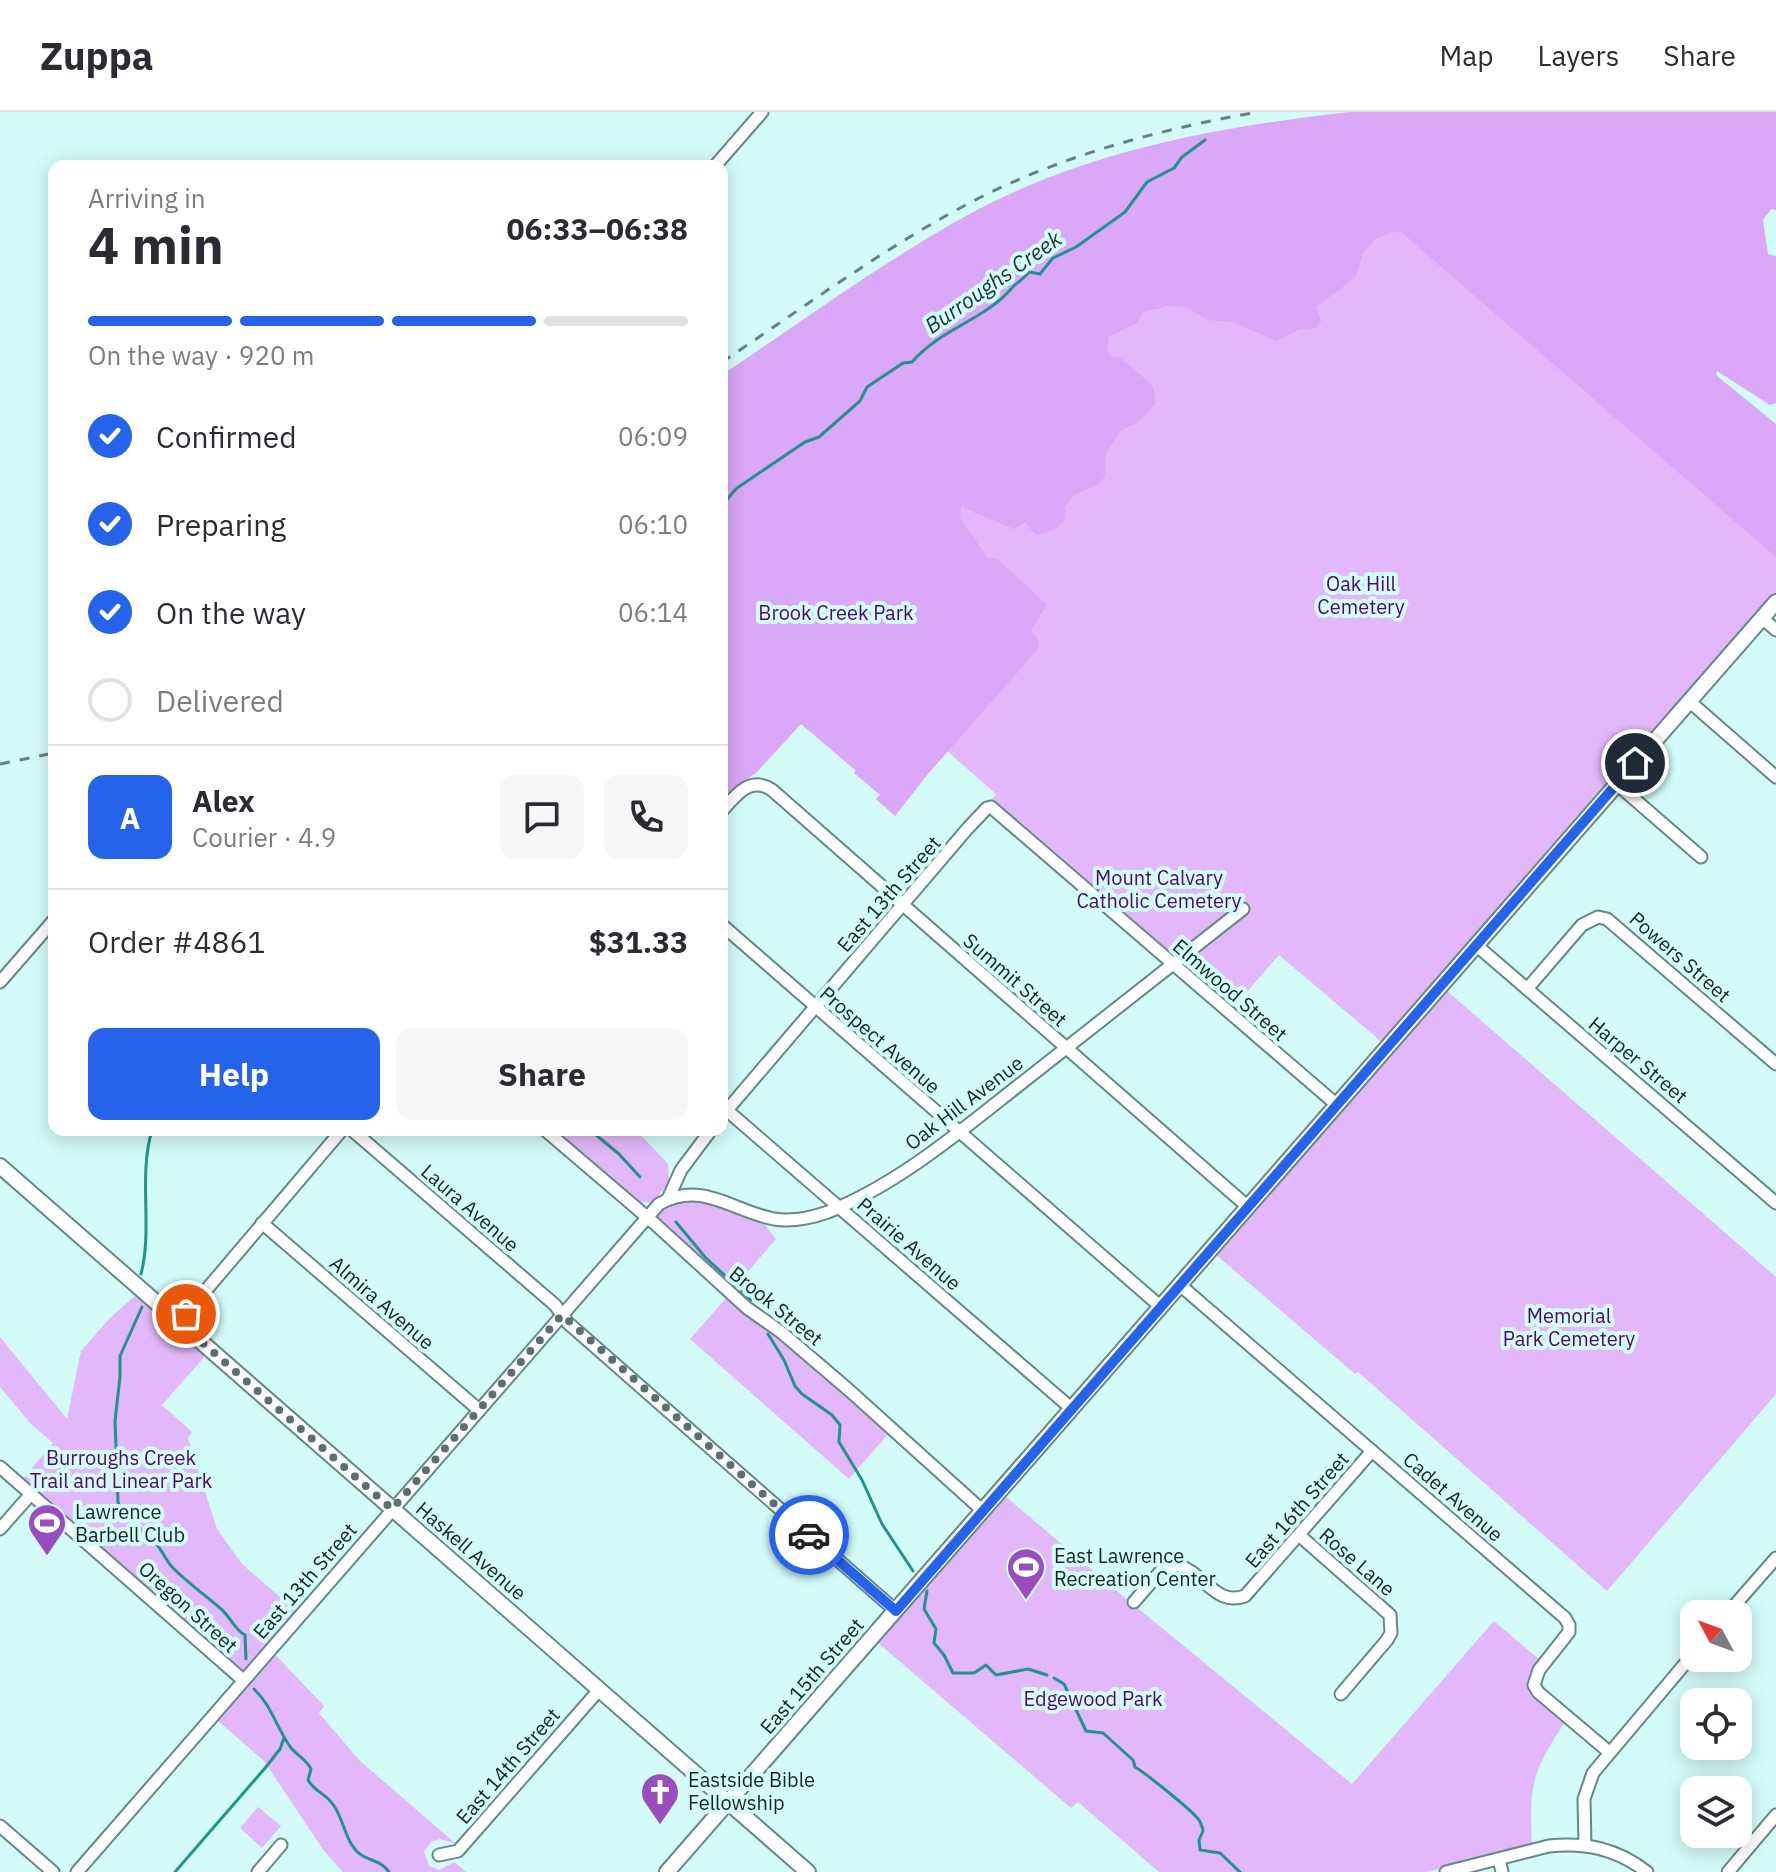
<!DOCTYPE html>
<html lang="en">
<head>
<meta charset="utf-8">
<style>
  :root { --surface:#fff; --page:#f7f7f7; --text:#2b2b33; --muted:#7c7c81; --line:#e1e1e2; --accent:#2563eb }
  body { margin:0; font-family:"IBM Plex Sans",sans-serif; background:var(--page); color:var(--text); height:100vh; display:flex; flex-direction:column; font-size:30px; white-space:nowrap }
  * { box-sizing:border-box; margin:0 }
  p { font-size:26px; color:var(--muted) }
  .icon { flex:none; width:44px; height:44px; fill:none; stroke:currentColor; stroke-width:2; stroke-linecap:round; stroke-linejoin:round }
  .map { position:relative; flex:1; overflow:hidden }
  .sheet { position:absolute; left:48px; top:48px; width:680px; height:976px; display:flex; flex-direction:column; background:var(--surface); border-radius:16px; box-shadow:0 4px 20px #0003 }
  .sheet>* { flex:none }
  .needle { width:52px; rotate:311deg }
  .fabs { position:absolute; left:1680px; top:1488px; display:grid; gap:16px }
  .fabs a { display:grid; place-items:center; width:72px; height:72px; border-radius:16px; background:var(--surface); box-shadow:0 4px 20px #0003; font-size:40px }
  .pin { position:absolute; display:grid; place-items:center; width:68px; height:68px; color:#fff; margin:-34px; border:4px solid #fff; border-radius:50%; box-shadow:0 2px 8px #0007 }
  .courier { position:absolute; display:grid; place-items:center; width:80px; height:80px; margin:-40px; border:6px solid #2563eb; border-radius:50%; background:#fff; color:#222; box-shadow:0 2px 10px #0007 }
  .headline em { font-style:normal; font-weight:800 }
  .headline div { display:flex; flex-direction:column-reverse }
  .headline { display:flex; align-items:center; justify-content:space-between; height:136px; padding:0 40px }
  h1 { font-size:52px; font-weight:800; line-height:60px }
  .bar { display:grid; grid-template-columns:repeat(4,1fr); gap:12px 8px; align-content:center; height:96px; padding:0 40px }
  .bar i { height:10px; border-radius:6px; background:var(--line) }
  .bar .on { background:var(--accent) }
  .bar p { grid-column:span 4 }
  .line { display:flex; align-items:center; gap:20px; padding:0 40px; border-top:2px solid var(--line) }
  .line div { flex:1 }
  .round { display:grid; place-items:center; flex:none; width:84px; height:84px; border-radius:16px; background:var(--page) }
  ol { padding:0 40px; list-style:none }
  li { display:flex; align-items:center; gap:24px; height:88px }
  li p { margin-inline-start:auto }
  li .icon { padding:8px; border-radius:50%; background:var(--accent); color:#fff; stroke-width:4 }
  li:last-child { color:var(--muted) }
  li i { width:44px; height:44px; border:4px solid var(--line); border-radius:50% }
  .action { display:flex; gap:16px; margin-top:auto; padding:16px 40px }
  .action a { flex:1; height:92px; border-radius:16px; background:var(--accent); color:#fff; font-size:32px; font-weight:800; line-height:92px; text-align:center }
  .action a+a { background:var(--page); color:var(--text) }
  header { display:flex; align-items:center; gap:48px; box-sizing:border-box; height:112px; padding:0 40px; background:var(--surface); border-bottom:2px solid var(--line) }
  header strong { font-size:38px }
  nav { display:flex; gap:44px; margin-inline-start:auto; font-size:28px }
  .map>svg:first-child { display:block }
  .green { fill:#e2b8fa }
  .forest { fill:#dba7f7 }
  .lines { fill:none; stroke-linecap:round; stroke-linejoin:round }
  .stream { stroke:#1f948c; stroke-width:3 }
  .minor-casing { stroke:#658a86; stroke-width:15 }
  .major-casing { stroke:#658a86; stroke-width:18 }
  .minor { stroke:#fff; stroke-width:11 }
  .major { stroke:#fff; stroke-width:14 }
  .rail { stroke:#67827f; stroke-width:3; stroke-dasharray:10 10; stroke-linecap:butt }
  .done { stroke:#58716e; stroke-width:8; stroke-dasharray:0 14.4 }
  .route { stroke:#2563eb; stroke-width:10 }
  .labels { text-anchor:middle; stroke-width:8; stroke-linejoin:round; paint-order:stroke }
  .park-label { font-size:20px; fill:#4f096a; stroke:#d3fcf8 }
  .street-label { font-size:20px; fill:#162624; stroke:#d3fcf8 }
  .poi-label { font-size:20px; fill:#162624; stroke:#d3fcf8; text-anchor:start }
  .water-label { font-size:22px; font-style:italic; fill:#1c3432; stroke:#d3fcf8 }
</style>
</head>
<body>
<header>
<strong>Zuppa</strong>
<nav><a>Map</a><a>Layers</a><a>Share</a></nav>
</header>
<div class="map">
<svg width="1776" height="1760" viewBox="0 0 1776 1760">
  <rect width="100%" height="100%" fill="#d3fcf8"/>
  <!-- green -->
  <g class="green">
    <path d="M 1354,62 L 1776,433 L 1776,481 L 1383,931 L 1279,843 L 1231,898 L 1186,857 L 1185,848 L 1173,845 L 991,688 L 996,682 L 947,639 L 899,696 L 799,610 L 722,695 L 931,126 L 986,94 L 1069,66 Z"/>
    <path d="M 1446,878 L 1776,1165 L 1776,1282 L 1607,1479 L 1358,1260 L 1355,1262 L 1215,1142 Z"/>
    <path d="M 549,1018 L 636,1018 L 668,1052 L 669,1071 L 652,1091 L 635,1089 Z"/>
    <path d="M 690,1087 L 706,1088 L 761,1108 L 776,1127 L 732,1178 L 659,1108 L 657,1105 L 659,1100 L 672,1092 Z"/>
    <path d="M 137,1182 L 206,1243 L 162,1293 L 192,1320 L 188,1326 L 217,1417 L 242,1452 L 296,1499 L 266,1533 L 324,1594 L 319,1601 L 359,1648 L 456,1732 L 440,1727 L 431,1730 L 424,1740 L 429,1754 L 440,1758 L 454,1750 L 466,1760 L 343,1760 L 324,1739 L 264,1649 L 217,1608 L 251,1569 L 21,1369 L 53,1331 L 31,1312 L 0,1275 L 0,1225 L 67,1307 L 81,1239 L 109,1207 Z"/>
    <path d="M 728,1184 L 849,1283 L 889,1321 L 849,1367 L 690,1227 Z"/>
    <path d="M 1005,1384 L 1129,1489 L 1352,1672 L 1494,1509 L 1540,1548 C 1515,1578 1542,1591 1565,1610 C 1532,1660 1529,1673 1532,1732 L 1427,1760 L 1159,1760 L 1078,1690 L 1071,1696 L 877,1530 Z"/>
    <path d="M 258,1695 L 281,1714 L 262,1736 L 240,1716 Z"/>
  </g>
  <!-- forest -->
  <path class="forest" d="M 1350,0 L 1776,0 L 1776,98 L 1771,97 L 1763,108 L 1768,142 L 1776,144 L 1776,291 L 1770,293 L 1717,259 L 1716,263 L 1776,312 L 1776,445 L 1402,121 L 1392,120 L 1377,126 L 1363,141 L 1355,166 L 1316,195 L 1321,210 L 1315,216 L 1298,218 L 1276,229 L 1232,210 L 1208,208 L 1186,195 L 1168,194 L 1143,200 L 1137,211 L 1109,225 L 1107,238 L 1111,244 L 1119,245 L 1151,272 L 1155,282 L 1155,292 L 1140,309 L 1121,318 L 1106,341 L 1105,364 L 1099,372 L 1074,383 L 1065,395 C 1068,414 1053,419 1036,423 L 1025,410 L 1014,417 L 961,395 L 960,406 L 987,445 L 999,448 L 1047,493 L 1031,518 L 1038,528 L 1039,536 L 928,662 L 895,704 L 876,687 L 880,683 L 854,661 L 856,658 L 801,612 L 757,660 L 737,674 L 722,692 L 722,263 C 802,209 881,151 966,104 C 1084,39 1217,15 1350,0 Z"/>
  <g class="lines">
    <!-- stream -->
    <g class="stream">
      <path d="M 722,393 L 737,376 L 805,330 L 819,325 L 860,289 L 867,275 L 903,251 L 912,250 C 942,216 984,208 1011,177 C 1017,170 1024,167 1029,160 L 1040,162 L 1053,146 L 1076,135 L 1125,100 L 1147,70 L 1174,56 L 1182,45 L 1205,28"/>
      <path d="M 590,1018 L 619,1042 L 640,1065"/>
      <path d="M 676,1110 L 705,1145 L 751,1188"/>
      <path d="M 141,1162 C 153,1115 138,1065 152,1018"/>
      <path d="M 142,1195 L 120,1244 L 120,1265 L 115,1309 L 118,1390 C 126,1415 140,1413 155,1430 C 162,1438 166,1449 173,1456 C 188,1471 205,1483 220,1496 C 230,1504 235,1518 245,1523 L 246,1547"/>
      <path d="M 768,1222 L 784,1248 L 795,1274 L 802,1282 L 832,1303 L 840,1313 L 839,1330 L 862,1368 L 882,1412 L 913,1459"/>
      <path d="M 927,1479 L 924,1497 L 936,1517 L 934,1531 L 944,1543 L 953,1561 L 974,1561 L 986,1553 L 996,1563 L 1028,1557 L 1047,1563"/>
      <path d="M 1054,1566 L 1064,1572 L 1086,1619 L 1103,1621 L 1133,1648 L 1135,1655 C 1144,1660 1193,1699 1199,1708 C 1200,1709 1203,1717 1203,1719 L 1199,1728 L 1200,1738 L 1220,1741 L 1240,1760"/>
      <path d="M 254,1577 C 271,1593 276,1614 289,1633 C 295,1643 306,1646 311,1657 L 308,1668 C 314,1679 324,1681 331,1690 C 345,1705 344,1733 363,1744 C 374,1750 381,1749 389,1760"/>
      <path d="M 175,1760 L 266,1655 L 280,1637 L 284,1626"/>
    </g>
    <!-- minor casing -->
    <g class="minor-casing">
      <g id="minor">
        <path d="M 715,54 L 762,0"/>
        <path d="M 1762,506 L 1776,518"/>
        <path d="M 1689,589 L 1776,665"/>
        <path d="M 1617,672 L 1701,745"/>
        <path d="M 722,699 C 735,684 750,663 772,678 L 1248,1095"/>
        <path d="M 722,813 L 1161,1195"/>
        <path d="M 1476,833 L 1776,1091"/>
        <path d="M 0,870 L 54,808"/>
        <path d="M 1527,877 L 1582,813 L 1598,805 L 1607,807 L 1776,952"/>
        <path d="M 722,994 L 1072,1297"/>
        <path d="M 722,1004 L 968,716 L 987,696 L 991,695 L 1337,993"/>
        <path d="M 352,1018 L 555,1193 L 568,1211 L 896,1499"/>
        <path d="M 545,1018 L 654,1111 L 747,1196 L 781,1220 L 850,1279 L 983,1399"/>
        <path d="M 668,1087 L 681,1058 L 711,1018"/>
        <path d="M 262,1111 L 479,1298"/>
        <path d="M 1180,1173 L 1565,1506 L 1569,1513 L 1569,1520 L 1539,1558 L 1534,1573 L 1538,1580 L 1609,1640"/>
        <path d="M 179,1210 L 342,1018"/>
        <path d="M 0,1355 L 243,1568"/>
        <path d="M 0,1417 L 31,1382"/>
        <path d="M 1299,1423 L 1390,1503 L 1391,1521 L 1387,1528 L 1341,1582"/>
        <path d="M 1134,1490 L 1160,1460 L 1177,1453 C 1204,1460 1215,1495 1245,1484 L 1372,1339"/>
        <path d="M 1727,1502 L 1776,1446"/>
        <path d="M 0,1714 L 53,1760"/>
        <path d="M 1585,1733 L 1584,1687 L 1593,1661 L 1694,1541"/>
        <path d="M 439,1743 L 458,1739 L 599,1578"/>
        <path d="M 1499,1747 L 1502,1760"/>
        <path d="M 77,1760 L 659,1092 C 702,1068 732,1099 774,1107 C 792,1110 811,1106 828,1100 C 896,1073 957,1022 1014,977 C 1091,917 1167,856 1243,797"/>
        <path d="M 258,1760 L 281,1733"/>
        <path d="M 1446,1760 L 1549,1734 C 1586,1730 1617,1737 1647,1760"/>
        <path d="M 1728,1760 L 1776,1703"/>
      </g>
    </g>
    <!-- major casing -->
    <g class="major-casing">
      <g id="major">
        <path d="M 0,1054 L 808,1760"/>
        <path d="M 667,1760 L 1776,490"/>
      </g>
    </g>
    <!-- minor -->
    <use href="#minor" class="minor"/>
    <!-- major -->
    <use href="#major" class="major"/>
    <!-- rail -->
    <g class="rail">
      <path d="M 722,250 C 806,194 889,132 979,86 C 1067,42 1161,17 1258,0"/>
      <path d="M 0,652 L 54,641"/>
    </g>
  </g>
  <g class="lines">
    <!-- done -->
    <path class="done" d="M 186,1202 L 179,1210 L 392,1397 L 562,1203 L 809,1423"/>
    <!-- route -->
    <path class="route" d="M 809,1423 L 896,1499 L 1635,651"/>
  </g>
  <!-- icons -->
  <defs>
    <g id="stadium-pin" transform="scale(2)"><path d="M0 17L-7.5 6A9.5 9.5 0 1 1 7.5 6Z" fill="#994dbe" stroke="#d3fcf8"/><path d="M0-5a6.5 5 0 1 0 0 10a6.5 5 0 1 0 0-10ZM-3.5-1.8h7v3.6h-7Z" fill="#fff"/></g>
    <g id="church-pin" transform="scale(2)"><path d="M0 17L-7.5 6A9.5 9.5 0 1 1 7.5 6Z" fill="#994dbe" stroke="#d3fcf8"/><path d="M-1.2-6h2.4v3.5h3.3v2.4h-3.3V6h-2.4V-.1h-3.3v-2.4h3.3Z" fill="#fff"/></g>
  </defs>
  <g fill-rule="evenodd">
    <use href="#stadium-pin" x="47" y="1411"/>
    <use href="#stadium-pin" x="1026" y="1455"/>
    <use href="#church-pin" x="660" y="1680"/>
  </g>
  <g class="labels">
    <!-- park labels -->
    <g class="park-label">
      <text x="1361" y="479">Oak Hill<tspan x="1361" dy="23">Cemetery</tspan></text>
      <text x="836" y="508">Brook Creek Park</text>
      <text x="1159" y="773">Mount Calvary<tspan x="1159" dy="23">Catholic Cemetery</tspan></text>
      <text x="1569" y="1211">Memorial<tspan x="1569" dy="23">Park Cemetery</tspan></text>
      <text x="121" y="1353">Burroughs Creek<tspan x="121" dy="23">Trail and Linear Park</tspan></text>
      <text x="1093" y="1594">Edgewood Park</text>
    </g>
    <!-- street labels -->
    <g class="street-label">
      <text transform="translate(889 782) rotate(-49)" y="7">East 13th Street</text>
      <text transform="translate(1680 845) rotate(41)" y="7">Powers Street</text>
      <text transform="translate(1015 868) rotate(41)" y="7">Summit Street</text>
      <text transform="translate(1230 878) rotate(41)" y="7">Elmwood Street</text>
      <text transform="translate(880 928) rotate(41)" y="7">Prospect Avenue</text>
      <text transform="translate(1638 948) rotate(40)" y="7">Harper Street</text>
      <text transform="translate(964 991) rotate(-37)" y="7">Oak Hill Avenue</text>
      <text transform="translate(470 1096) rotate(41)" y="7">Laura Avenue</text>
      <text transform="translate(909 1132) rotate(41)" y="7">Prairie Avenue</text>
      <text transform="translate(382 1191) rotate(41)" y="7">Almira Avenue</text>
      <text transform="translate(776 1194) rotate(39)" y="7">Brook Street</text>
      <text transform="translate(1453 1385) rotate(41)" y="7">Cadet Avenue</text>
      <text transform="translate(1297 1398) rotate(-49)" y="7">East 16th Street</text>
      <text transform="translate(471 1439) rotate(41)" y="7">Haskell Avenue</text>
      <text transform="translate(1357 1450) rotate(41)" y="7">Rose Lane</text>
      <text transform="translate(305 1469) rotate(-49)" y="7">East 13th Street</text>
      <text transform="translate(188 1495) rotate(42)" y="7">Oregon Street</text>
      <text transform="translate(812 1564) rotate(-49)" y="7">East 15th Street</text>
      <text transform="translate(508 1654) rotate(-49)" y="7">East 14th Street</text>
    </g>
    <!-- poi labels -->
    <g class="poi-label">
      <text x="75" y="1407">Lawrence<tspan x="75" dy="23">Barbell Club</tspan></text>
      <text x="1054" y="1451">East Lawrence<tspan x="1054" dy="23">Recreation Center</tspan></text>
      <text x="688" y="1675">Eastside Bible<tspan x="688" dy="23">Fellowship</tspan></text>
    </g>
    <!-- water labels -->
    <g class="water-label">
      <text transform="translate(993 170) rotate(-35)" y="8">Burroughs Creek</text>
    </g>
  </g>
</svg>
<div class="fabs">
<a><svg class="needle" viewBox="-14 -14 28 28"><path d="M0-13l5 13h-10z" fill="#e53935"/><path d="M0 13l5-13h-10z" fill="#7c7c81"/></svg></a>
<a><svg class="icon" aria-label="locate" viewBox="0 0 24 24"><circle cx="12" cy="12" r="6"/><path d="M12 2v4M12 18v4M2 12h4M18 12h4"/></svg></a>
<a><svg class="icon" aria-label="layers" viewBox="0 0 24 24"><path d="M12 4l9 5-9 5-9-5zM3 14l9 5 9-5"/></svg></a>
</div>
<div class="pin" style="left:186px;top:1202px;background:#ea580c"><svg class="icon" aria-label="bag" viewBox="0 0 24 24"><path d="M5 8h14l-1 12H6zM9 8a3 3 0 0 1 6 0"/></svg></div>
<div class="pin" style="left:1635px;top:651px;background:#1f2937"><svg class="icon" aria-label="home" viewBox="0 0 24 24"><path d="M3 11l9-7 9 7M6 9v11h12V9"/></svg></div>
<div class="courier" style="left:809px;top:1423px"><svg class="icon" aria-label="car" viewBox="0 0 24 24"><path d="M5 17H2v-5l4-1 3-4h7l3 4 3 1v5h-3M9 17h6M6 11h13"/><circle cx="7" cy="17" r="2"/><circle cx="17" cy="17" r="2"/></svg></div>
<section class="sheet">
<div class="headline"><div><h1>4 min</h1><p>Arriving in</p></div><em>06:33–06:38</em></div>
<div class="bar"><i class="on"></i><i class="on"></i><i class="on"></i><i></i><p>On the way · 920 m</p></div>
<ol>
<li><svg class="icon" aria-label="check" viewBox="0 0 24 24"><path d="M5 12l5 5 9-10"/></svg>Confirmed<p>06:09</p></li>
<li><svg class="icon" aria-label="check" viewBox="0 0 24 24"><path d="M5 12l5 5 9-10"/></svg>Preparing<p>06:10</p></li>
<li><svg class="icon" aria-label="check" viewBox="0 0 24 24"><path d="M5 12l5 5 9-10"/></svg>On the way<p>06:14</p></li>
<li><i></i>Delivered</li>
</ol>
<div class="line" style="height:144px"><b class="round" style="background:var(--accent);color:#fff">A</b><div><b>Alex</b><p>Courier · 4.9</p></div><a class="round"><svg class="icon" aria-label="chat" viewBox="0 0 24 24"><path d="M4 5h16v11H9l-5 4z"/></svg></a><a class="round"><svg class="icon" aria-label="phone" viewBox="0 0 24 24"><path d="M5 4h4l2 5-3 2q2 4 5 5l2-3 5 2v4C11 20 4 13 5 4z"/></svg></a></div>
<div class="line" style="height:104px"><div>Order #4861</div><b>$31.33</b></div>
<div class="action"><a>Help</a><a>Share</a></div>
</section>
</div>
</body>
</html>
